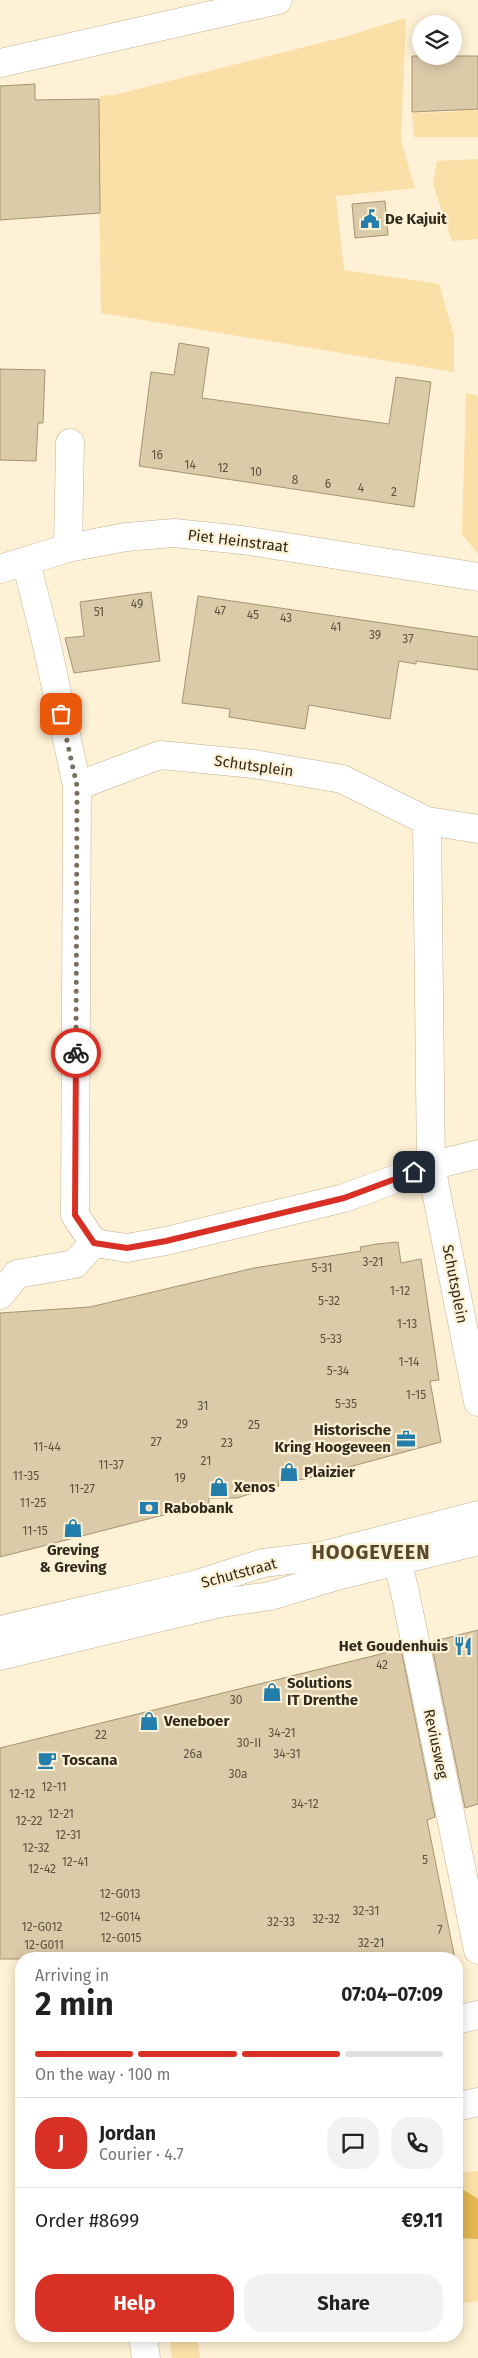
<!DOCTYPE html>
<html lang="en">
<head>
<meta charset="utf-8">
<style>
  :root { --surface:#fff; --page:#f2f2f2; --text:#222; --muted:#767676; --line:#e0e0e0; --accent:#d93025 }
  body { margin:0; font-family:"Fira Sans",sans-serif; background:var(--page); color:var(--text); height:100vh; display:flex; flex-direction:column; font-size:19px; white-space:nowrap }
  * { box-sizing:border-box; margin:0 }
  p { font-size:16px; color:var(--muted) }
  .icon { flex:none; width:28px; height:28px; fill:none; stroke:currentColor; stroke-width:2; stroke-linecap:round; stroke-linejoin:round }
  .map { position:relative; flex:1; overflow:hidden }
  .side { position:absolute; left:15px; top:1952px; width:448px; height:390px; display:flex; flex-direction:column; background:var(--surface); border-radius:20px; box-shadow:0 2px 12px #0003 }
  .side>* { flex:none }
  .fabs { position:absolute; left:412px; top:15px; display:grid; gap:10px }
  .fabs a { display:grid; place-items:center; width:50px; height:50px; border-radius:50%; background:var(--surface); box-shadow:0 2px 12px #0003; font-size:25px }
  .pin { position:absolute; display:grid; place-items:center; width:42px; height:42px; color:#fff; margin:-21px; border-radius:10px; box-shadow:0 2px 8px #0006 }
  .courier { position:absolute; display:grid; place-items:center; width:50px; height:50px; margin:-25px; border:4px solid #d93025; border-radius:50%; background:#fff; color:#222; box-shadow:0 1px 6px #0007 }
  .head em { font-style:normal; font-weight:700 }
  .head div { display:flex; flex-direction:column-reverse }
  .head { display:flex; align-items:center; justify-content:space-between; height:85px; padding:0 20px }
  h1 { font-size:32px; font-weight:700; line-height:38px }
  .bar { display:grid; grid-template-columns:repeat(4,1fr); gap:8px 5px; align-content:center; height:60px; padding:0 20px }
  .bar i { height:6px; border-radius:4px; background:var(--line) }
  .bar .current { background:var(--accent) }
  .bar p { grid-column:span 4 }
  .line { display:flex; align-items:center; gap:12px; padding:0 20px; border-top:1px solid var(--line) }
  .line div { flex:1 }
  .round { display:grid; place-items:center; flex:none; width:52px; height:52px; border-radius:20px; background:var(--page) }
  .button { display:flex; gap:10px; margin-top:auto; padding:10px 20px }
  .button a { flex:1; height:58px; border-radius:20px; background:var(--accent); color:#fff; font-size:20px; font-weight:700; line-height:58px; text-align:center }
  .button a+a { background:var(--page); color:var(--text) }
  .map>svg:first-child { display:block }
  .green { fill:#fadfa6 }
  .water { fill:#e2b650 }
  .building { fill:#dccba9; stroke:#a39473 }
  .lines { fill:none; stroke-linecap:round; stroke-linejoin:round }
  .minor-casing { stroke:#c2b290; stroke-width:29 }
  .major-casing { stroke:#c2b290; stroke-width:29 }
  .minor { stroke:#fff; stroke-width:28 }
  .major { stroke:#fff; stroke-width:28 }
  .done { stroke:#78705d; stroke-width:5; stroke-dasharray:0 9 }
  .route { stroke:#d93025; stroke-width:6 }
  .labels { text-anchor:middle; stroke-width:4.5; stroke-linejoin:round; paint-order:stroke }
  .number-label { font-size:12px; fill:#5b523f }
  .poi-label { font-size:15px; font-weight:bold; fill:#302a1c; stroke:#fef1d5; text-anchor:start }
  .street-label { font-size:15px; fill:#302a1c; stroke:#fef1d5 }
  .district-label { font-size:20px; font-weight:bold; letter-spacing:1px; fill:#56482a; stroke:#fef1d5 }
</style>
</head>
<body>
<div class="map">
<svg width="478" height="2358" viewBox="0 0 478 2358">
  <rect width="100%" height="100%" fill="#fef1d5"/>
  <!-- green -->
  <g class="green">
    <path d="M 406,18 L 401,140 L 415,188 L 336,196 L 344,270 L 439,284 L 454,336 L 454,372 L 101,313 L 99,177 L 100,96 L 114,95 L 344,37 Z"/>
    <path d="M 454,109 L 478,109 L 478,137 L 414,137 L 412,113 L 453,112 Z"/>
    <path d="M 478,159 L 478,239 L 452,241 L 433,183 L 437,161 Z"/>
    <path d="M 466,393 L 478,396 L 478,554 L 462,534 Z"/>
    <path d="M 478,2171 L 478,2199 L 456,2185 L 456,2173 Z"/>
    <path d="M 456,2238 L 478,2239 L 478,2301 L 456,2304 Z"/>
    <path d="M 169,2336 L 197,2336 L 200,2358 L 172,2358 Z"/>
  </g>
  <!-- water -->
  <path class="water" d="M 456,2185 L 478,2199 L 478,2239 L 456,2238 Z"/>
  <!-- building -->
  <g class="building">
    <path d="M 412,56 L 478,56 L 478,109 L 412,112 Z"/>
    <path d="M 35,84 L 35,100 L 99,99 L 100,213 L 0,220 L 0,86 Z"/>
    <path d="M 385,201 L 388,235 L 355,238 L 352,204 Z"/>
    <path d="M 179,343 L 209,348 L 202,398 L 389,424 L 396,377 L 431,382 L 414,507 L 139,466 L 151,372 L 174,375 Z"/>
    <path d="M 0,369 L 45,370 L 43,423 L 38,423 L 36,461 L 0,460 Z"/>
    <path d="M 151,592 L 160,661 L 74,673 L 65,638 L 84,636 L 80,602 Z"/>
    <path d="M 198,596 L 478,637 L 478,670 L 416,661 L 416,664 L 399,661 L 390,719 L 309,705 L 305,729 L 229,717 L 230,709 L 182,703 Z"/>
    <path d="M 398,1242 L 401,1263 L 421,1259 L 439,1380 L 430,1381 L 441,1442 L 305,1479 L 278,1481 L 279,1486 L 256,1486 L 256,1492 L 237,1498 L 209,1498 L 209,1504 L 183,1504 L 183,1510 L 0,1557 L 0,1313 L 90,1307 L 254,1268 L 361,1251 L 360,1247 L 377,1244 Z"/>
    <path d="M 478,1630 L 478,1804 L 465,1808 L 431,1642 Z"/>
    <path d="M 401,1649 L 435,1817 L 427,1820 L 455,1959 L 0,1959 L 0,1748 Z"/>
  </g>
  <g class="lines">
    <!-- minor casing -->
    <g class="minor-casing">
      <g id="minor">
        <path d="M 0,63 L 278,0"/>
        <path d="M 68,548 L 70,443"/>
        <path d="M 26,562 L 46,641 L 77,786 L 75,1215 L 94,1243 L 127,1248 L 166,1241 L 344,1198 L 431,1166 L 478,1402"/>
        <path d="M 0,569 L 68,548 L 126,537 L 174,533 L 242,540 L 478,577"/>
        <path d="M 77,786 L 160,755 L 254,764 L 342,779 L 427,821 L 478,829"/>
        <path d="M 427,821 L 431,1166 L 478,1154"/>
        <path d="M 0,1295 L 17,1274 L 75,1264 L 94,1243"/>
        <path d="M 392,1538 L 406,1597 L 478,1950"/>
        <path d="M 456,2020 L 478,2015"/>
        <path d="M 456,2107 L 478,2102"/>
        <path d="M 143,2336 L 146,2358"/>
      </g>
    </g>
    <!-- major casing -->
    <g class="major-casing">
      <g id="major">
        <path d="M 0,1630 L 194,1585 L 263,1563 L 321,1556 L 478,1515"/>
        <path d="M 0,1656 L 221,1603 L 270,1596 L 333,1577 L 478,1541"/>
      </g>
    </g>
    <!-- minor -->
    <use href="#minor" class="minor"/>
    <!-- major -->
    <use href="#major" class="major"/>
  </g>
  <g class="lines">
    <!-- done -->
    <path class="done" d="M 61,714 L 77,786 L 76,1053"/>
    <!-- route -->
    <path class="route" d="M 76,1053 L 75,1215 L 94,1243 L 127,1248 L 166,1241 L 344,1198 L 414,1172"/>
  </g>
  <!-- icons -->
  <defs>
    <g id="civic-bare" transform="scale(1.5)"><path d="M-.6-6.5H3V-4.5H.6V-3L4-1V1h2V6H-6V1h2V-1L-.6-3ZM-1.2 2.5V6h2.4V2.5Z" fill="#237eac" stroke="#fef1d5" stroke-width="2.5" paint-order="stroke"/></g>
    <g id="office-bare" transform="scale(1.5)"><path d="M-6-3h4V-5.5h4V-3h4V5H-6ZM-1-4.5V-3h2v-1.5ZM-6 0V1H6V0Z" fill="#237eac" stroke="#fef1d5" stroke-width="2.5" paint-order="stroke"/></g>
    <g id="shop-bare" transform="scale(1.5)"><path d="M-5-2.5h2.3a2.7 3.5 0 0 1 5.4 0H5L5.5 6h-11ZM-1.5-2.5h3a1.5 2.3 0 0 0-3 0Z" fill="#237eac" stroke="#fef1d5" stroke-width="2.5" paint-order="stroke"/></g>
    <g id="bank-bare" transform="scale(1.5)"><path d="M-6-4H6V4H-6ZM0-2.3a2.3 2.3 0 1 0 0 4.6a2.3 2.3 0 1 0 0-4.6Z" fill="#237eac" stroke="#fef1d5" stroke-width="2.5" paint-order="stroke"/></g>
    <g id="restaurant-bare" transform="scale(1.5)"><path d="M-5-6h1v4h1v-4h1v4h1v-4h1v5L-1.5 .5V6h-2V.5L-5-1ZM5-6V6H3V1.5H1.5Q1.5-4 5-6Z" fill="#237eac" stroke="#fef1d5" stroke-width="2.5" paint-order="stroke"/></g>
    <g id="cafe-bare" transform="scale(1.5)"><path d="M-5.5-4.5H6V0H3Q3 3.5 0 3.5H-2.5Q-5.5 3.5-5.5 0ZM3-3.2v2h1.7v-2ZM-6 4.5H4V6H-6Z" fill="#237eac" stroke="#fef1d5" stroke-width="2.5" paint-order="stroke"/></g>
  </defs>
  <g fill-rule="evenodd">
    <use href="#civic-bare" x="370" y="219"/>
    <use href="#office-bare" x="406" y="1439"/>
    <use href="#shop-bare" x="289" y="1472"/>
    <use href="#shop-bare" x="219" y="1487"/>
    <use href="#bank-bare" x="149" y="1508"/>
    <use href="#shop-bare" x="73" y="1528"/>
    <use href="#restaurant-bare" x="463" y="1646"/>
    <use href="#shop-bare" x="272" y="1692"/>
    <use href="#shop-bare" x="149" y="1721"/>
    <use href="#cafe-bare" x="47" y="1760"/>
  </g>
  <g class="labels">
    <!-- number labels -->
    <g class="number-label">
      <text x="157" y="459">16</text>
      <text x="190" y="469">14</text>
      <text x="223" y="472">12</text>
      <text x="256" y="476">10</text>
      <text x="295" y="484">8</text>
      <text x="328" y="488">6</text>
      <text x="361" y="492">4</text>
      <text x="394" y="496">2</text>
      <text x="137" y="608">49</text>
      <text x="220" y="615">47</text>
      <text x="99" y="616">51</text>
      <text x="253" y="619">45</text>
      <text x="286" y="622">43</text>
      <text x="336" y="631">41</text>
      <text x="375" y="639">39</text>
      <text x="408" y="643">37</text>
      <text x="373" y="1266">3-21</text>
      <text x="322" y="1272">5-31</text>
      <text x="400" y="1295">1-12</text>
      <text x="329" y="1305">5-32</text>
      <text x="407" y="1328">1-13</text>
      <text x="331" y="1343">5-33</text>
      <text x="409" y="1366">1-14</text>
      <text x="338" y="1375">5-34</text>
      <text x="416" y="1399">1-15</text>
      <text x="346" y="1408">5-35</text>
      <text x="203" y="1410">31</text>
      <text x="182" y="1428">29</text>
      <text x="254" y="1429">25</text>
      <text x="156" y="1446">27</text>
      <text x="227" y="1447">23</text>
      <text x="47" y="1451">11-44</text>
      <text x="206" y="1465">21</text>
      <text x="111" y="1469">11-37</text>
      <text x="26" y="1480">11-35</text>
      <text x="180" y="1482">19</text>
      <text x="82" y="1493">11-27</text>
      <text x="33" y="1507">11-25</text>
      <text x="35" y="1535">11-15</text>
      <text x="382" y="1669">42</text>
      <text x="236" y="1704">30</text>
      <text x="282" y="1737">34-21</text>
      <text x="101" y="1739">22</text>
      <text x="249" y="1747">30-II</text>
      <text x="193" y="1758">26a</text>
      <text x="287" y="1758">34-31</text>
      <text x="238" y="1778">30a</text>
      <text x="54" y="1791">12-11</text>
      <text x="22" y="1798">12-12</text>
      <text x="305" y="1808">34-12</text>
      <text x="61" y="1818">12-21</text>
      <text x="29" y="1825">12-22</text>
      <text x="68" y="1839">12-31</text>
      <text x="36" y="1852">12-32</text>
      <text x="425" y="1864">5</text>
      <text x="75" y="1866">12-41</text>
      <text x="42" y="1873">12-42</text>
      <text x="120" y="1898">12-G013</text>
      <text x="366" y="1915">32-31</text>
      <text x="120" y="1921">12-G014</text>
      <text x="326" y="1923">32-32</text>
      <text x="281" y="1926">32-33</text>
      <text x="42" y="1931">12-G012</text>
      <text x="440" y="1934">7</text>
      <text x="121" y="1942">12-G015</text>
      <text x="371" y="1947">32-21</text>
      <text x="44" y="1949">12-G011</text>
    </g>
    <!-- poi labels -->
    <g class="poi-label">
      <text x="385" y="224">De Kajuit</text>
      <text x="391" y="1435" text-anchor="end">Historische<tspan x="391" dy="17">Kring Hoogeveen</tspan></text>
      <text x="304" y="1477">Plaizier</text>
      <text x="234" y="1492">Xenos</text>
      <text x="164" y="1513">Rabobank</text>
      <text x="73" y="1555" text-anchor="middle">Greving<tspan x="73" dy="17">&amp; Greving</tspan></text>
      <text x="448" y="1651" text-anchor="end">Het Goudenhuis</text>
      <text x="287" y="1688">Solutions<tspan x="287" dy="17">IT Drenthe</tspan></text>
      <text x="164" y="1726">Veneboer</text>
      <text x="62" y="1765">Toscana</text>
    </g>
    <!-- street labels -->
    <g class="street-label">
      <text transform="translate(238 541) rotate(7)" y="5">Piet Heinstraat</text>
      <text transform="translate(254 766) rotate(8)" y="5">Schutsplein</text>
      <text transform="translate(455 1284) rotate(79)" y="5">Schutsplein</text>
      <text transform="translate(239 1573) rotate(-15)" y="5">Schutstraat</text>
      <text transform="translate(436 1744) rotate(78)" y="5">Reviusweg</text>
    </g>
    <!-- district labels -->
    <g class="district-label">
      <text x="371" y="1559">HOOGEVEEN</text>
    </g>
  </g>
</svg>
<div class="fabs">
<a><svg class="icon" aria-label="layers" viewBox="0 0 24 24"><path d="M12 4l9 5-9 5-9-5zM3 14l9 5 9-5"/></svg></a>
</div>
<div class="pin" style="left:61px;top:714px;background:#ea580c"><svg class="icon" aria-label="bag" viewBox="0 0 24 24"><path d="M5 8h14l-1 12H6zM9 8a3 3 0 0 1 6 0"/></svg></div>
<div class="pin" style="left:414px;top:1172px;background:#1f2937"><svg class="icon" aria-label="home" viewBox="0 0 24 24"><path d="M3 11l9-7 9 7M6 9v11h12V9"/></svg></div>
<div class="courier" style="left:76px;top:1053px"><svg class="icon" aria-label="bike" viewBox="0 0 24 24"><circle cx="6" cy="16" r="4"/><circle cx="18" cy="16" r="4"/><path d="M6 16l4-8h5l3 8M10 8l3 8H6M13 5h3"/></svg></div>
<section class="side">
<div class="head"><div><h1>2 min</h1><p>Arriving in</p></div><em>07:04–07:09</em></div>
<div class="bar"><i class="current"></i><i class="current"></i><i class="current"></i><i></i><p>On the way · 100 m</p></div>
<div class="line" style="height:90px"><b class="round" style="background:var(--accent);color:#fff">J</b><div><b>Jordan</b><p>Courier · 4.7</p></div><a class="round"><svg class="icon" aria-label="chat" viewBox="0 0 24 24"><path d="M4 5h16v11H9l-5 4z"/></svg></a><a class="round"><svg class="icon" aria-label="phone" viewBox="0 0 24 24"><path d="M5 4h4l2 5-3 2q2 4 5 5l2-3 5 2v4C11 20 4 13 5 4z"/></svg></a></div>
<div class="line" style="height:65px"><div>Order #8699</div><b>€9.11</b></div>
<div class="button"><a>Help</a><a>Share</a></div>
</section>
</div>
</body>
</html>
